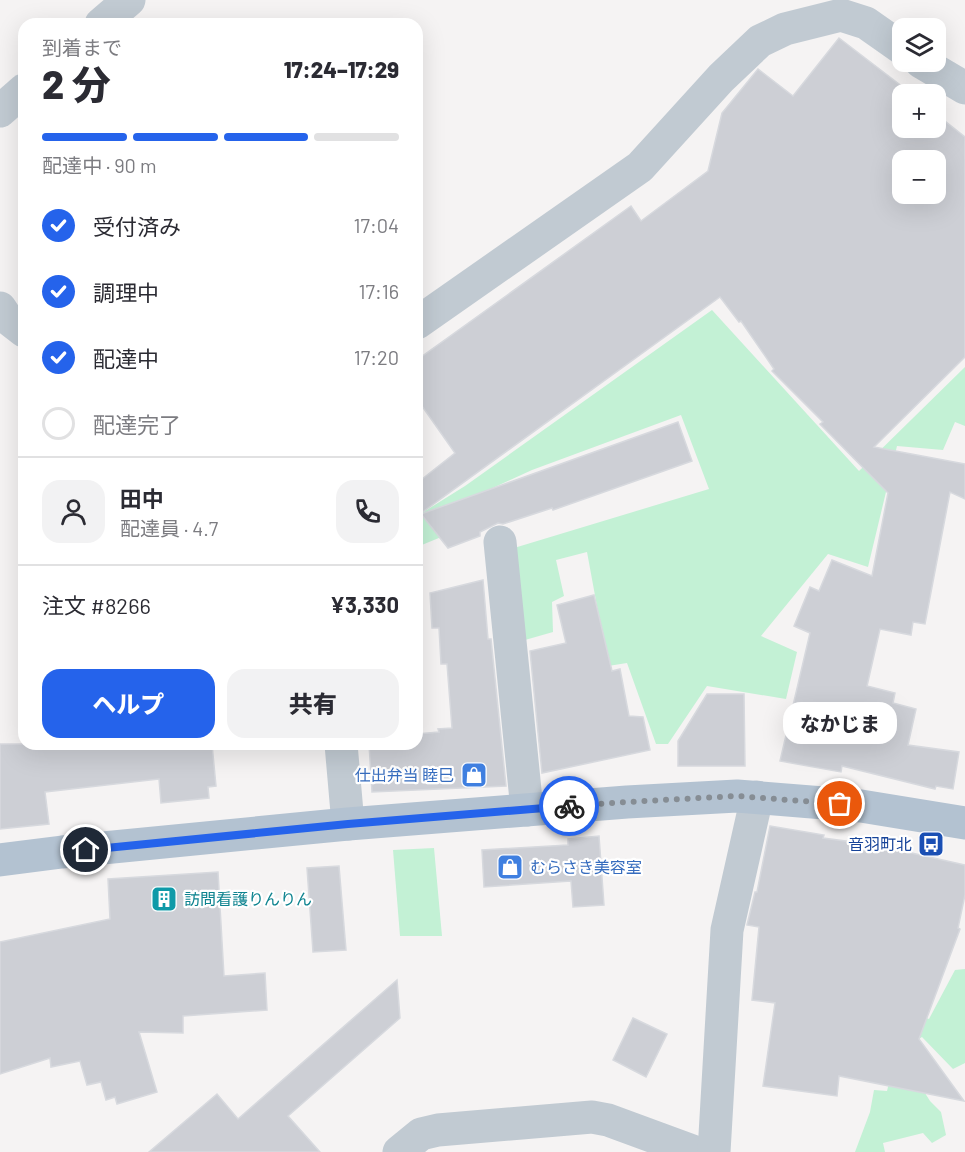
<!DOCTYPE html>
<html lang="ja">
<head>
<meta charset="utf-8">
<style>
  :root { --surface:#fff; --page:#f2f2f3; --text:#2b2b33; --muted:#7c7c81; --line:#e1e1e2; --accent:#2563eb }
  body { margin:0; font-family:Barlow,"Noto Sans JP",sans-serif; background:var(--page); color:var(--text); height:100vh; display:flex; flex-direction:column; font-size:22px; white-space:nowrap }
  * { box-sizing:border-box; margin:0 }
  p { font-size:20px; color:var(--muted) }
  .icon { flex:none; width:33px; height:33px; fill:none; stroke:currentColor; stroke-width:2; stroke-linecap:round; stroke-linejoin:round }
  .map { position:relative; flex:1; overflow:hidden }
  .drawer { position:absolute; left:18px; top:18px; width:405px; height:732px; display:flex; flex-direction:column; background:var(--surface); border-radius:18px; box-shadow:0 6px 24px #0002 }
  .drawer>* { flex:none }
  .controls { position:absolute; left:892px; top:18px; display:grid; gap:12px }
  .controls a { display:grid; place-items:center; width:54px; height:54px; border-radius:12px; background:var(--surface); box-shadow:0 6px 24px #0002; font-size:30px }
  .pin { position:absolute; display:grid; place-items:center; width:51px; height:51px; color:#fff; margin:-26px; border:3px solid #fff; border-radius:50%; box-shadow:0 2px 6px #0007 }
  .courier { position:absolute; display:grid; place-items:center; width:60px; height:60px; margin:-30px; border:4px solid #2563eb; border-radius:50%; background:#fff; color:#222; box-shadow:0 2px 8px #0007 }
  .bubble { position:absolute; height:42px; border-radius:18px; background:var(--surface); box-shadow:0 6px 24px #0002; font-size:20px; font-weight:800; line-height:42px; text-align:center }
  .head em { font-style:normal; font-weight:800 }
  .head div { display:flex; flex-direction:column-reverse }
  .head { display:flex; align-items:center; justify-content:space-between; height:102px; padding:0 24px }
  h1 { font-size:39px; font-weight:800; line-height:45px }
  .bar { display:grid; grid-template-columns:repeat(4,1fr); gap:9px 6px; align-content:center; height:72px; padding:0 24px }
  .bar i { height:8px; border-radius:4px; background:var(--line) }
  .bar .on { background:var(--accent) }
  .bar p { grid-column:span 4 }
  .line { display:flex; align-items:center; gap:15px; padding:0 24px; border-top:2px solid var(--line) }
  .line div { flex:1 }
  .round { display:grid; place-items:center; flex:none; width:63px; height:63px; border-radius:18px; background:var(--page) }
  ol { padding:0 24px; list-style:none }
  li { display:flex; align-items:center; gap:18px; height:66px }
  li p { margin-inline-start:auto }
  li .icon { padding:6px; border-radius:50%; background:var(--accent); color:#fff; stroke-width:4 }
  li:last-child { color:var(--muted) }
  li i { width:33px; height:33px; border:3px solid var(--line); border-radius:50% }
  .action { display:flex; gap:12px; margin-top:auto; padding:12px 24px }
  .action a { flex:1; height:69px; border-radius:18px; background:var(--accent); color:#fff; font-size:24px; font-weight:800; line-height:69px; text-align:center }
  .action a+a { background:var(--page); color:var(--text) }
  .map>svg:first-child { display:block }
  .green { fill:#c3f1d5 }
  .building { fill:#cdcfd5; stroke:#d7d9de; stroke-width:1.5; fill-rule:evenodd }
  .lines { fill:none; stroke-linecap:round; stroke-linejoin:round }
  .minor { stroke:#c1cad2; stroke-width:33 }
  .major { stroke:#b3c2d1; stroke-width:33 }
  .done { stroke:#868d94; stroke-width:6; stroke-dasharray:0 10.8 }
  .route { stroke:#2563eb; stroke-width:8 }
  .labels { text-anchor:middle; stroke-width:4.5; stroke-linejoin:round; paint-order:stroke }
  .shop-label { font-size:16px; fill:#366cbe; stroke:#fff; text-anchor:end }
  .transit-label { font-size:16px; fill:#164399; stroke:#fff; text-anchor:end }
  .culture-label { font-size:16px; fill:#0d838f; stroke:#fff; text-anchor:start }
</style>
</head>
<body>
<div class="map">
<svg width="965" height="1152" viewBox="0 0 965 1152">
  <rect width="100%" height="100%" fill="#f5f3f3"/>
  <!-- green -->
  <g class="green">
    <path d="M 712,310 L 859,471 L 965,367 L 965,426 L 955,422 L 943,450 L 897,446 L 868,567 L 828,554 L 761,636 L 797,652 L 786,699 L 707,686 L 668,744 L 656,744 L 627,663 L 608,666 L 587,552 L 556,560 L 564,596 L 552,602 L 553,632 L 525,640 L 514,548 L 709,489 L 681,415 L 532,470 L 458,504 L 463,528 L 417,547 L 417,516 L 465,486 Z"/>
    <path d="M 434,848 L 442,936 L 400,936 L 393,850 Z"/>
    <path d="M 965,969 L 965,1063 L 953,1069 L 922,1037 L 899,1052 L 930,1101 L 941,1112 L 946,1135 L 932,1143 L 923,1133 L 883,1143 L 885,1152 L 855,1152 L 870,1112 L 874,1090 L 887,1091 L 895,1058 L 874,1000 L 929,1019 L 955,970 Z"/>
  </g>
  <!-- building -->
  <g class="building">
    <path d="M 839,38 L 912,94 L 903,94 L 903,128 L 936,128 L 936,114 L 965,137 L 965,357 L 874,447 L 965,464 L 965,499 L 950,492 L 925,624 L 913,622 L 911,635 L 880,629 L 867,686 L 895,693 L 893,703 L 916,709 L 908,745 L 959,752 L 953,789 L 936,786 L 935,789 L 842,766 L 841,772 L 780,761 L 810,633 L 794,626 L 810,587 L 819,591 L 832,560 L 872,576 L 888,493 L 820,424 L 823,422 L 772,371 L 774,369 L 741,321 L 739,322 L 720,297 L 417,516 L 417,483 L 455,453 L 417,399 L 417,360 L 631,206 L 641,221 L 708,171 L 722,113 L 758,69 L 793,96 ZM 903,160 L 936,160 L 936,194 L 903,194 Z"/>
    <path d="M 678,422 L 692,461 L 553,510 L 552,508 L 503,524 L 498,523 L 480,532 L 480,536 L 448,548 L 421,514 Z"/>
    <path d="M 483,580 L 488,639 L 491,639 L 506,786 L 372,792 L 369,744 L 417,744 L 417,734 L 439,732 L 438,729 L 452,728 L 447,664 L 441,664 L 439,628 L 432,628 L 430,593 Z"/>
    <path d="M 594,595 L 612,671 L 620,669 L 629,716 L 643,717 L 650,750 L 542,773 L 530,651 L 566,643 L 557,605 Z"/>
    <path d="M 707,694 L 744,694 L 745,766 L 678,766 L 678,741 Z"/>
    <path d="M 0,744 L 212,744 L 216,786 L 208,787 L 209,798 L 161,803 L 159,779 L 45,792 L 49,824 L 0,829 Z"/>
    <path d="M 770,826 L 824,835 L 823,838 L 884,846 L 885,847 L 965,865 L 965,895 L 958,928 L 960,929 L 919,1039 L 964,1101 L 839,1076 L 837,1096 L 763,1086 L 775,1003 L 752,1000 L 759,927 L 747,925 L 755,892 L 757,892 Z"/>
    <path d="M 599,836 L 604,905 L 573,907 L 571,881 L 484,887 L 482,850 L 568,845 L 568,839 Z"/>
    <path d="M 339,866 L 346,950 L 313,952 L 307,868 Z"/>
    <path d="M 218,872 L 224,976 L 265,973 L 267,1010 L 183,1016 L 183,1033 L 139,1032 L 157,1092 L 117,1104 L 115,1097 L 106,1100 L 101,1082 L 87,1085 L 80,1061 L 51,1067 L 50,1058 L 0,1074 L 0,942 L 110,919 L 108,879 Z"/>
    <path d="M 397,980 L 400,1018 L 288,1116 L 320,1152 L 149,1152 L 217,1094 L 238,1119 Z"/>
    <path d="M 633,1018 L 667,1034 L 646,1077 L 613,1060 Z"/>
  </g>
  <g class="lines">
    <!-- minor -->
    <g class="minor">
      <path d="M 101,24 L 129,0"/>
      <path d="M 921,62 L 965,88"/>
      <path d="M 0,111 L 24,90"/>
      <path d="M 0,308 L 6,317 L 24,331"/>
      <path d="M 417,323 L 640,167 L 721,78 L 760,41 L 785,29 L 841,15 L 866,23 L 903,49"/>
      <path d="M 500,542 L 527,810"/>
      <path d="M 341,744 L 348,824"/>
      <path d="M 399,1152 L 421,1134 L 438,1130 L 592,1117 L 608,1120 L 695,1152"/>
      <path d="M 714,1152 L 727,930 L 757,797"/>
    </g>
    <!-- major -->
    <path class="major" d="M 0,860 L 62,852 L 348,824 L 627,802 L 737,796 L 861,806 L 965,823"/>
  </g>
  <g class="lines">
    <!-- done -->
    <path class="done" d="M 569,806 L 627,802 L 737,796 L 840,804"/>
    <!-- route -->
    <path class="route" d="M 86,850 L 348,824 L 569,806"/>
  </g>
  <!-- icons -->
  <defs>
    <g id="shop-square" transform="scale(1.35)"><rect x="-9" y="-9" width="18" height="18" rx="4" fill="#3f7fe0" stroke="#fff"/><path d="M-5-2.5h2.3a2.7 3.5 0 0 1 5.4 0H5L5.5 6h-11ZM-1.5-2.5h3a1.5 2.3 0 0 0-3 0Z" fill="#fff"/></g>
    <g id="bus-square" transform="scale(1.35)"><rect x="-9" y="-9" width="18" height="18" rx="4" fill="#1a4fb4" stroke="#fff"/><path d="M-5-6H5V4H4V6H2V4H-2V6H-4V4H-5ZM-3.5-4V0h7V-4ZM-3.5 1.2v1.5H-2V1.2ZM2 1.2v1.5H3.5V1.2Z" fill="#fff"/></g>
    <g id="building-square" transform="scale(1.35)"><rect x="-9" y="-9" width="18" height="18" rx="4" fill="#0f9aa8" stroke="#fff"/><path d="M-4-6H4V6H1V3H-1V6H-4ZM-2.5-4.3h1.7v1.8h-1.7ZM.8-4.3h1.7v1.8H.8ZM-2.5-1h1.7V.8h-1.7ZM.8-1h1.7V.8H.8Z" fill="#fff"/></g>
  </defs>
  <g fill-rule="evenodd">
    <use href="#shop-square" x="474" y="775"/>
    <use href="#bus-square" x="931" y="844"/>
    <use href="#shop-square" x="510" y="867"/>
    <use href="#building-square" x="164" y="899"/>
  </g>
  <g class="labels">
    <!-- shop labels -->
    <g class="shop-label">
      <text x="454" y="781">仕出弁当 睦巳</text>
      <text x="530" y="873" text-anchor="start">むらさき美容室</text>
    </g>
    <!-- transit labels -->
    <g class="transit-label">
      <text x="912" y="850">音羽町北</text>
    </g>
    <!-- culture labels -->
    <g class="culture-label">
      <text x="184" y="905">訪問看護りんりん</text>
    </g>
  </g>
</svg>
<div class="controls">
<a><svg class="icon" aria-label="layers" viewBox="0 0 24 24"><path d="M12 4l9 5-9 5-9-5zM3 14l9 5 9-5"/></svg></a>
<a>+</a>
<a>−</a>
</div>
<div class="pin" style="left:840px;top:804px;background:#ea580c"><svg class="icon" aria-label="bag" viewBox="0 0 24 24"><path d="M5 8h14l-1 12H6zM9 8a3 3 0 0 1 6 0"/></svg></div>
<div class="pin" style="left:86px;top:850px;background:#1f2937"><svg class="icon" aria-label="home" viewBox="0 0 24 24"><path d="M3 11l9-7 9 7M6 9v11h12V9"/></svg></div>
<div class="courier" style="left:569px;top:806px"><svg class="icon" aria-label="bike" viewBox="0 0 24 24"><circle cx="6" cy="16" r="4"/><circle cx="18" cy="16" r="4"/><path d="M6 16l4-8h5l3 8M10 8l3 8H6M13 5h3"/></svg></div>
<div class="bubble" style="left:783px;top:702px;width:114px">なかじま</div>
<section class="drawer">
<div class="head"><div><h1>2 分</h1><p>到着まで</p></div><em>17:24–17:29</em></div>
<div class="bar"><i class="on"></i><i class="on"></i><i class="on"></i><i></i><p>配達中 · 90 m</p></div>
<ol>
<li><svg class="icon" aria-label="check" viewBox="0 0 24 24"><path d="M5 12l5 5 9-10"/></svg>受付済み<p>17:04</p></li>
<li><svg class="icon" aria-label="check" viewBox="0 0 24 24"><path d="M5 12l5 5 9-10"/></svg>調理中<p>17:16</p></li>
<li><svg class="icon" aria-label="check" viewBox="0 0 24 24"><path d="M5 12l5 5 9-10"/></svg>配達中<p>17:20</p></li>
<li><i></i>配達完了</li>
</ol>
<div class="line" style="height:108px"><a class="round"><svg class="icon" aria-label="person" viewBox="0 0 24 24"><circle cx="12" cy="8" r="4"/><path d="M4 21q1-7 8-7t8 7"/></svg></a><div><b>田中</b><p>配達員 · 4.7</p></div><a class="round"><svg class="icon" aria-label="phone" viewBox="0 0 24 24"><path d="M5 4h4l2 5-3 2q2 4 5 5l2-3 5 2v4C11 20 4 13 5 4z"/></svg></a></div>
<div class="line" style="height:78px"><div>注文 #8266</div><b>¥3,330</b></div>
<div class="action"><a>ヘルプ</a><a>共有</a></div>
</section>
</div>
</body>
</html>
